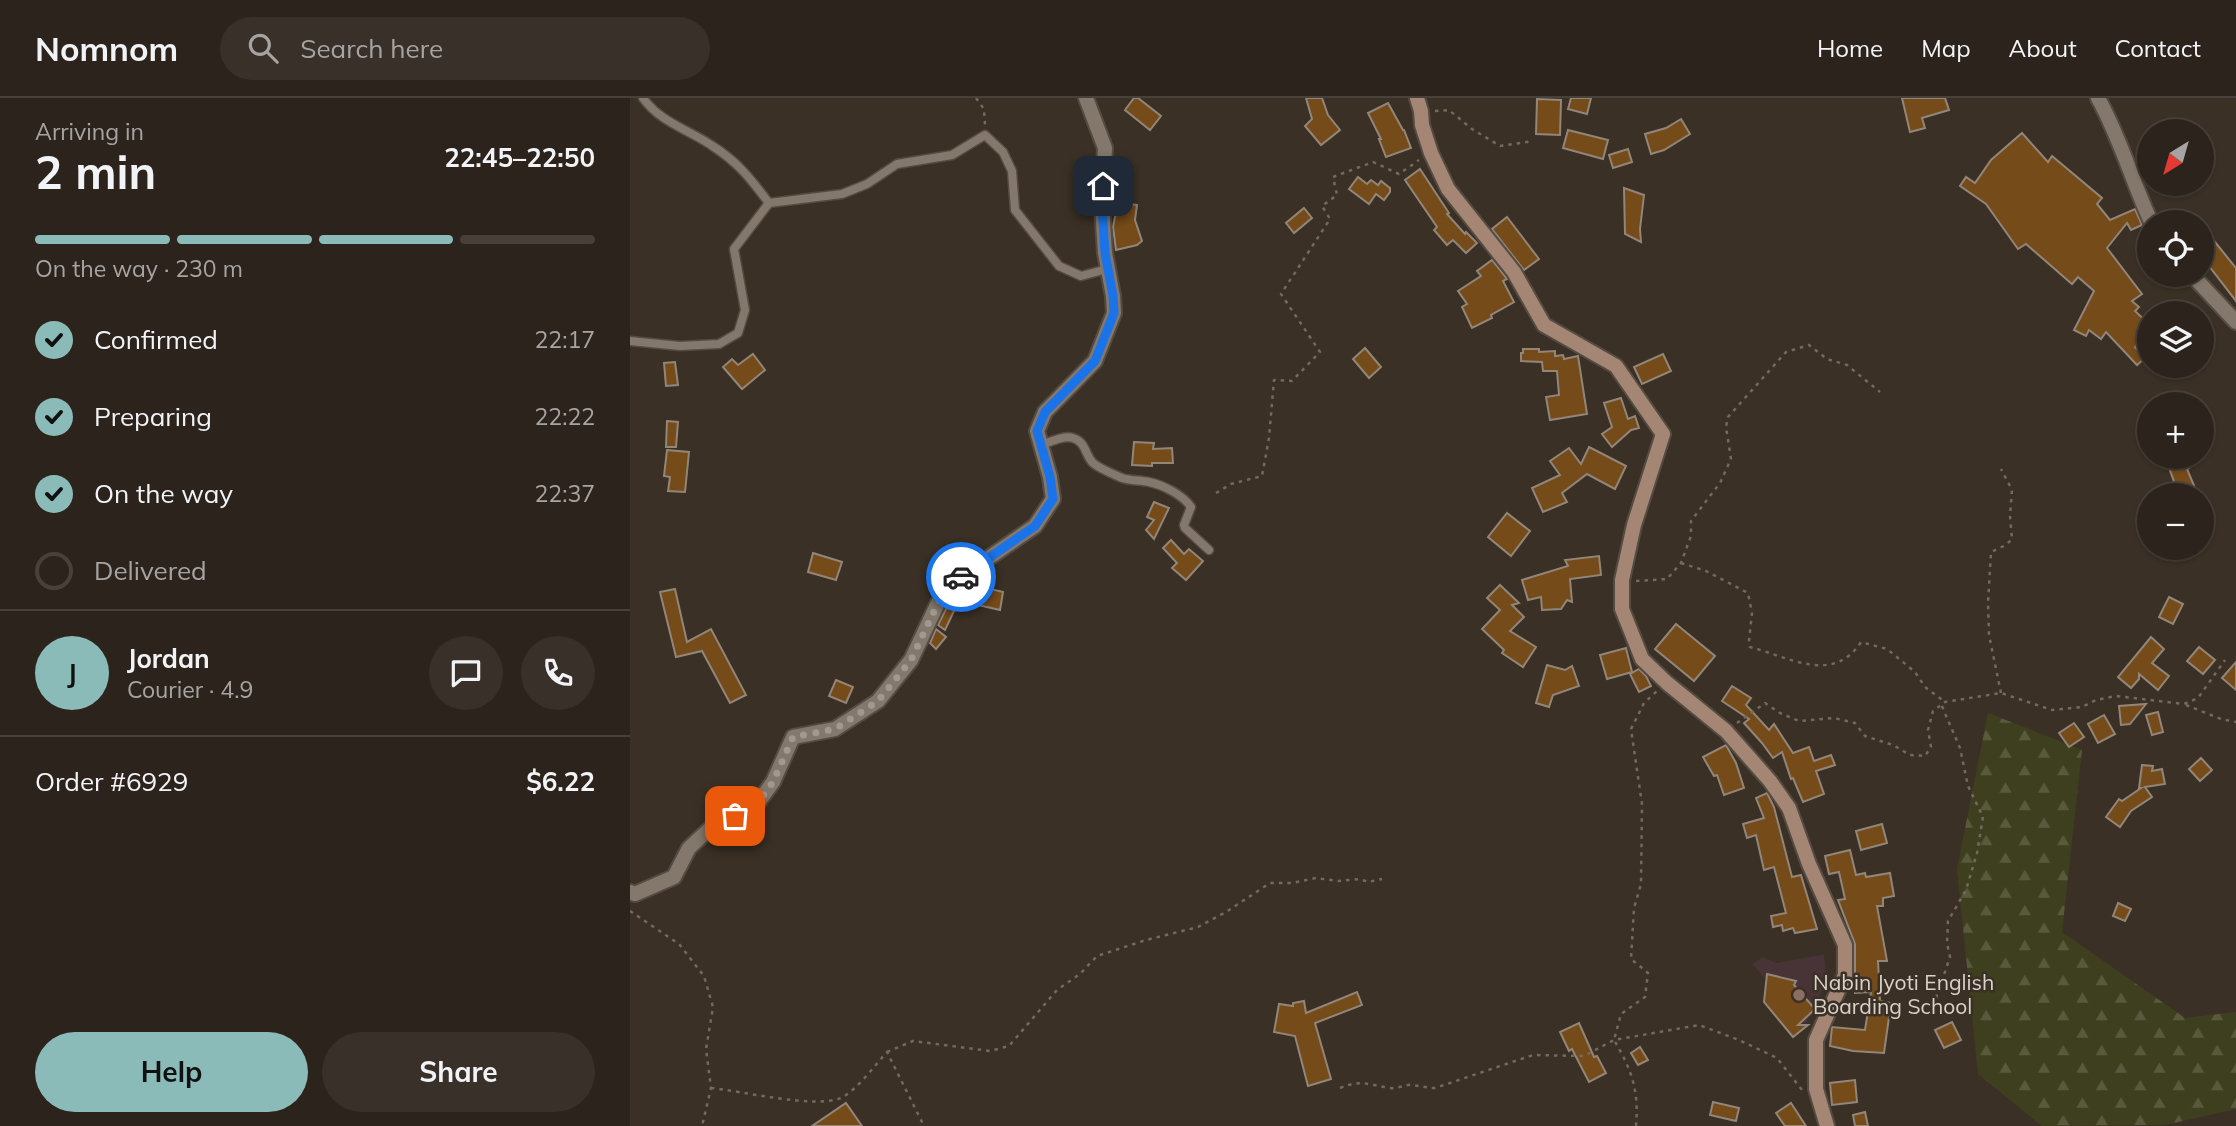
<!DOCTYPE html>
<html lang="en">
<head>
<meta charset="utf-8">
<style>
  :root { --surface:#2c241c; --page:#383029; --text:#f1f3f6; --muted:#a6a4a3; --line:#48413b; --accent:#8bbbb9 }
  body { margin:0; font-family:Mulish,sans-serif; background:var(--page); color:var(--text); height:100vh; display:flex; flex-direction:column; font-size:26px; white-space:nowrap }
  * { box-sizing:border-box; margin:0 }
  p { font-size:23px; color:var(--muted) }
  .icon { flex:none; width:38px; height:38px; fill:none; stroke:currentColor; stroke-width:2; stroke-linecap:round; stroke-linejoin:round }
  .map { position:relative; flex:1; overflow:hidden }
  .drawer { display:flex; flex-direction:column; background:var(--surface); width:630px }
  .drawer>* { flex:none }
  .needle { width:46px; rotate:217deg }
  .tools { position:absolute; left:1507px; top:21px; display:grid; gap:14px }
  .tools a { display:grid; place-items:center; width:77px; height:77px; border-radius:50%; background:var(--surface); box-shadow:0 2px 5px #0004,0 0 0 2px var(--line); font-size:35px }
  .pin { position:absolute; display:grid; place-items:center; width:60px; height:60px; color:#fff; margin:-30px; border-radius:14px; box-shadow:0 4px 10px #0006 }
  .courier { position:absolute; display:grid; place-items:center; width:70px; height:70px; margin:-35px; border:5px solid #1a73e8; border-radius:50%; background:#fff; color:#222; box-shadow:0 2px 9px #0007 }
  .summary em { font-style:normal; font-weight:700 }
  .summary div { display:flex; flex-direction:column-reverse }
  .summary { display:flex; align-items:center; justify-content:space-between; height:119px; padding:0 35px }
  h1 { font-size:46px; font-weight:700; line-height:52px }
  .bar { display:grid; grid-template-columns:repeat(4,1fr); gap:10px 7px; align-content:center; height:84px; padding:0 35px }
  .bar i { height:9px; border-radius:5px; background:var(--line) }
  .bar .on { background:var(--accent) }
  .bar p { grid-column:span 4 }
  .line { display:flex; align-items:center; gap:18px; padding:0 35px; border-top:2px solid var(--line) }
  .line div { flex:1 }
  .round { display:grid; place-items:center; flex:none; width:74px; height:74px; border-radius:37px; background:var(--page) }
  ol { padding:0 35px; list-style:none }
  li { display:flex; align-items:center; gap:21px; height:77px }
  li p { margin-inline-start:auto }
  li .icon { padding:7px; border-radius:50%; background:var(--accent); color:#111; stroke-width:4 }
  li:last-child { color:var(--muted) }
  li i { width:38px; height:38px; border:4px solid var(--line); border-radius:50% }
  .primary-button { display:flex; gap:14px; margin-top:auto; padding:14px 35px }
  .primary-button a { flex:1; height:80px; border-radius:42px; background:var(--accent); color:#111; font-size:28px; font-weight:700; line-height:80px; text-align:center }
  .primary-button a+a { background:var(--page); color:var(--text) }
  header { display:flex; align-items:center; gap:42px; box-sizing:border-box; height:98px; padding:0 35px; background:var(--surface); border-bottom:2px solid var(--line) }
  header strong { font-size:33px }
  nav { display:flex; gap:38px; margin-inline-start:auto; font-size:24px }
  .search { width:490px; height:63px; background:var(--page); display:flex; align-items:center; gap:18px; box-sizing:border-box; padding:0 24px; border-radius:38px; color:var(--muted); font-size:26px }
  main { display:flex; flex:1; min-height:0 }
  .map>svg:first-child { display:block }
  .education { fill:#483336 }
  .forest { fill:url(#forest-firs) }
  .building { fill:#754b19; stroke:#928579; stroke-width:2 }
  .lines { fill:none; stroke-linecap:round; stroke-linejoin:round }
  .service-casing { stroke:#544c43; stroke-width:11 }
  .minor-casing { stroke:#544c43; stroke-width:18 }
  .tertiary-casing { stroke:#544c43; stroke-width:18 }
  .secondary-casing { stroke:#544c43; stroke-width:18 }
  .path { stroke:#726a60; stroke-width:2.5; stroke-dasharray:3.5 5; stroke-linecap:butt }
  .service { stroke:#83786b; stroke-width:8 }
  .minor { stroke:#83786b; stroke-width:14 }
  .tertiary { stroke:#83786b; stroke-width:14 }
  .secondary { stroke:#a58573; stroke-width:14 }
  .done { stroke:#a19991; stroke-width:7; stroke-dasharray:0 12.6 }
  .route { stroke:#1a73e8; stroke-width:9 }
  .education-dot { fill:#8d6e63; stroke:#3a3025; stroke-width:2.5 }
  .labels { text-anchor:middle; stroke-width:5; stroke-linejoin:round; paint-order:stroke }
  .poi-label { font-size:21px; fill:#d8d2cb; stroke:#3a3025; text-anchor:start }
</style>
</head>
<body>
<header>
<strong>Nomnom</strong>
<div class="search"><svg class="icon" aria-label="search" viewBox="0 0 24 24"><circle cx="10" cy="10" r="6"/><path d="M15 15l6 6"/></svg>Search here</div>
<nav><a>Home</a><a>Map</a><a>About</a><a>Contact</a></nav>
</header>
<main>
<section class="drawer">
<div class="summary"><div><h1>2 min</h1><p>Arriving in</p></div><em>22:45–22:50</em></div>
<div class="bar"><i class="on"></i><i class="on"></i><i class="on"></i><i></i><p>On the way · 230 m</p></div>
<ol>
<li><svg class="icon" aria-label="check" viewBox="0 0 24 24"><path d="M5 12l5 5 9-10"/></svg>Confirmed<p>22:17</p></li>
<li><svg class="icon" aria-label="check" viewBox="0 0 24 24"><path d="M5 12l5 5 9-10"/></svg>Preparing<p>22:22</p></li>
<li><svg class="icon" aria-label="check" viewBox="0 0 24 24"><path d="M5 12l5 5 9-10"/></svg>On the way<p>22:37</p></li>
<li><i></i>Delivered</li>
</ol>
<div class="line" style="height:126px"><b class="round" style="background:var(--accent);color:#111">J</b><div><b>Jordan</b><p>Courier · 4.9</p></div><a class="round"><svg class="icon" aria-label="chat" viewBox="0 0 24 24"><path d="M4 5h16v11H9l-5 4z"/></svg></a><a class="round"><svg class="icon" aria-label="phone" viewBox="0 0 24 24"><path d="M5 4h4l2 5-3 2q2 4 5 5l2-3 5 2v4C11 20 4 13 5 4z"/></svg></a></div>
<div class="line" style="height:91px"><div>Order #6929</div><b>$6.22</b></div>
<div class="primary-button"><a>Help</a><a>Share</a></div>
</section>
<div class="map">
<svg width="1606" height="1028" viewBox="0 0 1606 1028">
  <defs>
    <pattern id="forest-firs" width="22" height="20" patternUnits="userSpaceOnUse" patternTransform="scale(1.75)"><rect width="22" height="20" fill="#3e3f1e"/><path d="M5 1l3.5 6h-7zM16 11l3.5 6h-7z" fill="#595a3d"/></pattern>
  </defs>
  <rect width="100%" height="100%" fill="#3a3025"/>
  <!-- education -->
  <path class="education" d="M 1194,856 L 1196,877 L 1187,909 L 1175,926 L 1122,866 L 1133,859 L 1146,865 Z"/>
  <!-- forest -->
  <path class="forest" d="M 1358,615 L 1452,652 L 1432,834 L 1555,920 L 1606,914 L 1606,1011 L 1535,1027 L 1412,1028 L 1348,976 L 1327,771 Z"/>
  <!-- building -->
  <g class="building">
    <path d="M 504,0 L 508,0 L 531,18 L 520,32 L 495,12 Z"/>
    <path d="M 676,0 L 692,0 L 698,17 L 710,32 L 691,47 L 675,28 L 682,21 Z"/>
    <path d="M 941,0 L 961,0 L 957,16 L 938,11 Z"/>
    <path d="M 1272,0 L 1315,0 L 1319,12 L 1292,20 L 1295,30 L 1280,34 Z"/>
    <path d="M 907,1 L 931,2 L 930,37 L 906,36 Z"/>
    <path d="M 758,5 L 773,32 L 774,32 L 781,50 L 756,59 L 749,41 L 751,41 L 738,15 Z"/>
    <path d="M 1051,21 L 1060,36 L 1034,52 L 1021,56 L 1015,36 L 1036,30 Z"/>
    <path d="M 938,32 L 978,42 L 973,61 L 933,50 Z"/>
    <path d="M 1392,35 L 1418,64 L 1422,58 L 1472,100 L 1467,106 L 1480,122 L 1505,111 L 1512,127 L 1501,132 L 1497,125 L 1477,150 L 1512,196 L 1502,203 L 1509,209 L 1505,213 L 1519,226 L 1519,234 L 1505,249 L 1515,260 L 1507,267 L 1476,234 L 1471,241 L 1459,232 L 1456,238 L 1444,232 L 1464,193 L 1448,179 L 1442,186 L 1396,146 L 1388,151 L 1356,106 L 1330,88 L 1336,79 L 1345,85 L 1361,62 Z"/>
    <path d="M 998,51 L 1002,64 L 983,70 L 979,57 Z"/>
    <path d="M 790,71 L 819,115 L 817,116 L 835,136 L 836,134 L 847,145 L 836,155 L 823,142 L 817,147 L 804,132 L 807,129 L 775,82 Z"/>
    <path d="M 728,79 L 737,86 L 741,82 L 748,87 L 751,83 L 760,90 L 760,94 L 754,102 L 746,96 L 739,106 L 719,91 Z"/>
    <path d="M 994,90 L 1014,97 L 1010,131 L 1011,144 L 995,136 Z"/>
    <path d="M 488,104 L 507,107 L 505,122 L 512,143 L 507,147 L 486,152 L 483,129 Z"/>
    <path d="M 674,110 L 682,120 L 664,135 L 656,125 Z"/>
    <path d="M 877,119 L 909,161 L 894,172 L 862,131 Z"/>
    <path d="M 1585,144 L 1606,170 L 1606,203 L 1572,159 L 1572,155 Z"/>
    <path d="M 862,162 L 877,181 L 873,183 L 884,204 L 861,217 L 862,220 L 842,230 L 832,209 L 837,206 L 828,193 L 851,178 L 847,173 Z"/>
    <path d="M 735,250 L 751,269 L 739,280 L 723,261 Z"/>
    <path d="M 893,251 L 909,251 L 909,254 L 925,253 L 925,258 L 933,257 L 934,261 L 948,258 L 957,316 L 920,322 L 916,299 L 929,297 L 927,273 L 913,273 L 912,264 L 891,263 L 891,255 L 893,255 Z"/>
    <path d="M 123,256 L 135,272 L 112,291 L 93,269 L 102,261 L 108,267 Z"/>
    <path d="M 1033,256 L 1041,273 L 1012,286 L 1004,269 Z"/>
    <path d="M 45,264 L 48,287 L 36,288 L 34,265 Z"/>
    <path d="M 991,300 L 998,321 L 1005,318 L 1009,330 L 1001,332 L 982,349 L 972,336 L 982,329 L 974,305 Z"/>
    <path d="M 37,323 L 48,324 L 46,349 L 36,349 Z"/>
    <path d="M 504,344 L 524,345 L 523,351 L 542,350 L 543,365 L 522,365 L 522,368 L 502,367 Z"/>
    <path d="M 959,349 L 996,368 L 985,391 L 957,376 L 932,395 L 937,404 L 913,414 L 902,390 L 930,377 L 920,363 L 939,350 L 951,366 Z"/>
    <path d="M 37,352 L 59,354 L 55,394 L 38,393 L 40,379 L 34,378 Z"/>
    <path d="M 1535,359 L 1554,359 L 1559,370 L 1557,371 L 1568,397 L 1549,397 Z"/>
    <path d="M 524,404 L 539,410 L 524,441 L 516,432 L 524,422 L 517,419 Z"/>
    <path d="M 877,415 L 900,433 L 881,458 L 858,439 Z"/>
    <path d="M 541,442 L 554,456 L 559,451 L 573,463 L 556,482 L 542,470 L 547,465 L 533,450 Z"/>
    <path d="M 183,455 L 212,464 L 206,482 L 178,474 Z"/>
    <path d="M 969,458 L 971,477 L 940,481 L 942,504 L 937,502 L 931,511 L 912,512 L 911,499 L 898,502 L 892,482 L 938,468 L 935,462 Z"/>
    <path d="M 870,487 L 889,505 L 882,507 L 894,519 L 880,533 L 906,549 L 893,569 L 872,555 L 874,552 L 852,531 L 870,512 L 857,500 Z"/>
    <path d="M 352,489 L 373,494 L 370,512 L 348,507 Z"/>
    <path d="M 45,491 L 57,544 L 81,531 L 116,597 L 100,605 L 72,553 L 46,559 L 30,494 Z"/>
    <path d="M 1539,499 L 1553,506 L 1543,526 L 1529,519 Z"/>
    <path d="M 318,507 L 325,511 L 315,532 L 308,527 Z"/>
    <path d="M 1046,526 L 1085,558 L 1064,583 L 1025,551 Z"/>
    <path d="M 306,531 L 316,539 L 306,551 L 300,545 Z"/>
    <path d="M 1521,539 L 1534,551 L 1522,565 L 1539,578 L 1528,592 L 1509,576 L 1509,581 L 1501,590 L 1488,579 Z"/>
    <path d="M 1569,549 L 1585,562 L 1573,576 L 1557,563 Z"/>
    <path d="M 996,550 L 1002,574 L 977,581 L 970,557 Z"/>
    <path d="M 1606,564 L 1606,592 L 1592,580 Z"/>
    <path d="M 917,567 L 935,572 L 942,568 L 949,588 L 923,597 L 919,609 L 906,605 Z"/>
    <path d="M 1009,571 L 1016,578 L 1021,588 L 1009,594 L 1000,576 Z"/>
    <path d="M 206,582 L 223,589 L 216,605 L 199,598 Z"/>
    <path d="M 1102,588 L 1121,600 L 1116,607 L 1139,632 L 1144,626 L 1163,655 L 1179,649 L 1184,663 L 1201,657 L 1205,667 L 1186,673 L 1194,696 L 1173,704 L 1163,680 L 1161,681 L 1152,654 L 1143,660 L 1132,645 L 1114,625 L 1119,621 L 1092,603 Z"/>
    <path d="M 1516,606 L 1500,626 L 1491,627 L 1489,608 Z"/>
    <path d="M 1528,614 L 1533,634 L 1522,637 L 1516,617 Z"/>
    <path d="M 1474,617 L 1485,636 L 1468,645 L 1458,626 Z"/>
    <path d="M 1444,625 L 1454,639 L 1439,649 L 1429,635 Z"/>
    <path d="M 1096,647 L 1106,665 L 1114,690 L 1094,697 L 1087,677 L 1084,678 L 1073,659 Z"/>
    <path d="M 1571,660 L 1582,672 L 1570,683 L 1559,671 Z"/>
    <path d="M 1512,667 L 1523,668 L 1522,673 L 1532,671 L 1535,686 L 1515,689 L 1522,699 L 1501,713 L 1490,729 L 1476,719 L 1489,701 L 1492,703 L 1511,690 L 1509,690 Z"/>
    <path d="M 1137,695 L 1144,709 L 1162,779 L 1171,777 L 1187,831 L 1165,835 L 1163,830 L 1153,833 L 1152,827 L 1143,829 L 1141,818 L 1156,815 L 1144,769 L 1134,772 L 1126,737 L 1117,740 L 1113,726 L 1134,720 L 1126,700 Z"/>
    <path d="M 1252,726 L 1257,745 L 1231,752 L 1226,733 Z"/>
    <path d="M 1220,752 L 1226,777 L 1235,775 L 1236,779 L 1260,775 L 1264,798 L 1253,800 L 1253,808 L 1247,808 L 1257,863 L 1248,863 L 1250,903 L 1261,905 L 1254,955 L 1223,953 L 1200,948 L 1202,929 L 1235,932 L 1241,894 L 1225,895 L 1225,846 L 1208,802 L 1215,801 L 1209,774 L 1199,776 L 1195,758 Z"/>
    <path d="M 1488,805 L 1501,811 L 1495,823 L 1483,818 Z"/>
    <path d="M 1137,876 L 1166,883 L 1164,887 L 1185,911 L 1168,927 L 1178,927 L 1163,939 L 1134,904 Z"/>
    <path d="M 727,894 L 732,907 L 685,925 L 701,981 L 678,988 L 665,938 L 644,934 L 649,906 L 663,908 L 663,905 L 674,903 L 676,915 Z"/>
    <path d="M 1322,924 L 1331,942 L 1314,950 L 1305,932 Z"/>
    <path d="M 949,925 L 964,959 L 967,958 L 976,975 L 959,984 L 942,951 L 939,953 L 930,934 Z"/>
    <path d="M 1010,949 L 1018,962 L 1008,967 L 1001,955 Z"/>
    <path d="M 1225,982 L 1227,1004 L 1202,1007 L 1200,985 Z"/>
    <path d="M 1083,1004 L 1109,1010 L 1106,1023 L 1080,1017 Z"/>
    <path d="M 216,1005 L 232,1028 L 182,1028 Z"/>
    <path d="M 1161,1005 L 1176,1028 L 1155,1028 L 1146,1015 Z"/>
    <path d="M 1235,1014 L 1238,1028 L 1225,1028 L 1223,1017 Z"/>
  </g>
  <g class="lines">
    <!-- service casing -->
    <g class="service-casing">
      <g id="service">
        <path d="M 13,0 C 30,24 57,31 81,47 C 108,64 120,80 139,105"/>
        <path d="M 0,243 L 50,248 L 89,246 L 108,235 L 115,212 L 104,151 L 139,105 L 212,96 L 237,86 L 267,66 L 322,57 L 355,37 L 373,54 L 382,73 L 385,112 L 429,168 L 451,178 L 477,171"/>
        <path d="M 411,347 C 420,344 434,337 443,340 C 456,344 455,357 463,365 C 470,371 483,376 492,380 C 501,383 510,382 519,384 C 533,387 553,397 561,409 L 554,427 L 555,430 L 579,452"/>
      </g>
    </g>
    <!-- minor casing -->
    <g class="minor-casing">
      <path id="minor" d="M 0,794 L 5,796 L 44,779 L 59,750 L 88,723 L 122,713 L 143,684 L 163,639 L 205,631 L 248,603 L 281,562 L 315,490 L 405,428 L 423,401 L 420,379 L 407,333 L 415,314 L 465,263 L 484,215 L 483,198 L 475,155 L 472,108 L 475,50 L 456,0"/>
    </g>
    <!-- tertiary casing -->
    <g class="tertiary-casing">
      <g id="tertiary">
        <path d="M 1468,0 C 1490,39 1502,83 1521,124"/>
        <path d="M 1562,177 L 1606,224"/>
      </g>
    </g>
    <!-- secondary casing -->
    <g class="secondary-casing">
      <path id="secondary" d="M 787,0 L 791,13 L 792,27 L 801,55 L 818,91 L 884,174 L 914,227 L 986,268 L 1033,336 L 1004,427 L 992,482 L 992,511 L 1012,561 L 1037,585 L 1096,633 L 1140,683 L 1159,710 L 1179,766 L 1215,847 L 1215,877 L 1186,942 L 1186,991 L 1197,1028"/>
    </g>
    <!-- path -->
    <g class="path">
      <path d="M 346,0 L 354,11 L 355,27"/>
      <path d="M 805,13 L 819,12 L 842,31 L 870,48 L 903,43"/>
      <path d="M 586,395 L 601,386 L 632,378 L 639,340 L 644,282 L 662,283 L 690,254 L 651,196 L 700,121 L 692,108 L 707,97 L 703,79 L 743,64 L 769,76 L 789,62"/>
      <path d="M 1051,465 L 1076,473 L 1118,495 L 1122,515 L 1119,543 L 1120,549 C 1159,559 1203,587 1231,544 L 1257,551 L 1285,574 L 1295,589 L 1315,604"/>
      <path d="M 1006,483 L 1037,481 L 1051,465 L 1061,438 L 1061,423 L 1090,385 L 1101,361 L 1096,329 L 1098,319 L 1156,254 L 1179,247 L 1197,261 L 1217,267 L 1250,294"/>
      <path d="M 1371,595 L 1359,537 L 1358,505 L 1361,454 L 1376,447 L 1382,441 L 1380,418 L 1382,392 L 1371,371"/>
      <path d="M 1556,607 L 1591,621 L 1606,624"/>
      <path d="M 1107,625 L 1135,605 L 1150,615 L 1169,623 L 1204,620 L 1225,625 L 1235,638 L 1263,647 L 1280,657 L 1295,658 L 1301,649 L 1298,632 L 1303,613 L 1315,604 L 1371,595 L 1422,612 L 1452,609 L 1466,602 L 1486,598 L 1554,606 L 1568,600 L 1595,562"/>
      <path d="M 0,813 L 49,846 L 74,878 L 83,909 L 76,951 L 81,990 L 72,1028"/>
      <path d="M 1306,900 L 1320,859 L 1317,845 L 1318,823 L 1336,792 L 1347,755 L 1353,719 L 1338,688 L 1330,650 L 1311,606"/>
      <path d="M 257,954 L 283,943 L 360,953 L 379,948 L 427,892 L 450,876 L 467,858 L 516,842 L 568,829 L 596,814 L 640,785 L 662,785 L 686,780 L 708,783 L 730,781 L 738,784 L 752,781"/>
      <path d="M 81,990 C 112,993 185,1011 211,1000 C 226,993 246,966 257,954 L 294,1028"/>
      <path d="M 710,990 C 731,981 739,987 760,990 C 768,991 775,986 782,987 C 791,988 797,990 805,990 L 903,957 L 954,958 L 984,942 L 1069,927 L 1109,942 L 1147,960 L 1172,992"/>
      <path d="M 1006,1028 C 1009,993 1002,972 984,942 L 991,916 L 1015,899 L 1018,875 L 1001,861 L 1004,810 L 1011,786 L 1012,706 L 1001,631 L 1014,605 L 1027,593"/>
    </g>
    <!-- service -->
    <use href="#service" class="service"/>
    <!-- minor -->
    <use href="#minor" class="minor"/>
    <!-- tertiary -->
    <use href="#tertiary" class="tertiary"/>
    <!-- secondary -->
    <use href="#secondary" class="secondary"/>
  </g>
  <g class="lines">
    <!-- done -->
    <path class="done" d="M 105,718 L 122,713 L 143,684 L 163,639 L 205,631 L 248,603 L 281,562 L 315,490 L 331,479"/>
    <!-- route -->
    <path class="route" d="M 331,479 L 405,428 L 423,401 L 420,379 L 407,333 L 415,314 L 465,263 L 484,215 L 483,198 L 475,155 L 472,108 L 473,88"/>
  </g>
  <!-- markers -->
  <circle class="education-dot" cx="1169" cy="897" r="7"/>
  <g class="labels">
    <!-- poi labels -->
    <g class="poi-label">
      <text x="1183" y="892">Nabin Jyoti English<tspan x="1183" dy="24">Boarding School</tspan></text>
    </g>
  </g>
</svg>
<div class="tools">
<a><svg class="needle" viewBox="-14 -14 28 28"><path d="M0-13l5 13h-10z" fill="#e53935"/><path d="M0 13l5-13h-10z" fill="#a6a4a3"/></svg></a>
<a><svg class="icon" aria-label="locate" viewBox="0 0 24 24"><circle cx="12" cy="12" r="6"/><path d="M12 2v4M12 18v4M2 12h4M18 12h4"/></svg></a>
<a><svg class="icon" aria-label="layers" viewBox="0 0 24 24"><path d="M12 4l9 5-9 5-9-5zM3 14l9 5 9-5"/></svg></a>
<a>+</a>
<a>−</a>
</div>
<div class="pin" style="left:105px;top:718px;background:#ea580c"><svg class="icon" aria-label="bag" viewBox="0 0 24 24"><path d="M5 8h14l-1 12H6zM9 8a3 3 0 0 1 6 0"/></svg></div>
<div class="pin" style="left:473px;top:88px;background:#1f2937"><svg class="icon" aria-label="home" viewBox="0 0 24 24"><path d="M3 11l9-7 9 7M6 9v11h12V9"/></svg></div>
<div class="courier" style="left:331px;top:479px"><svg class="icon" aria-label="car" viewBox="0 0 24 24"><path d="M5 17H2v-5l4-1 3-4h7l3 4 3 1v5h-3M9 17h6M6 11h13"/><circle cx="7" cy="17" r="2"/><circle cx="17" cy="17" r="2"/></svg></div>
</div>
</main>
</body>
</html>
